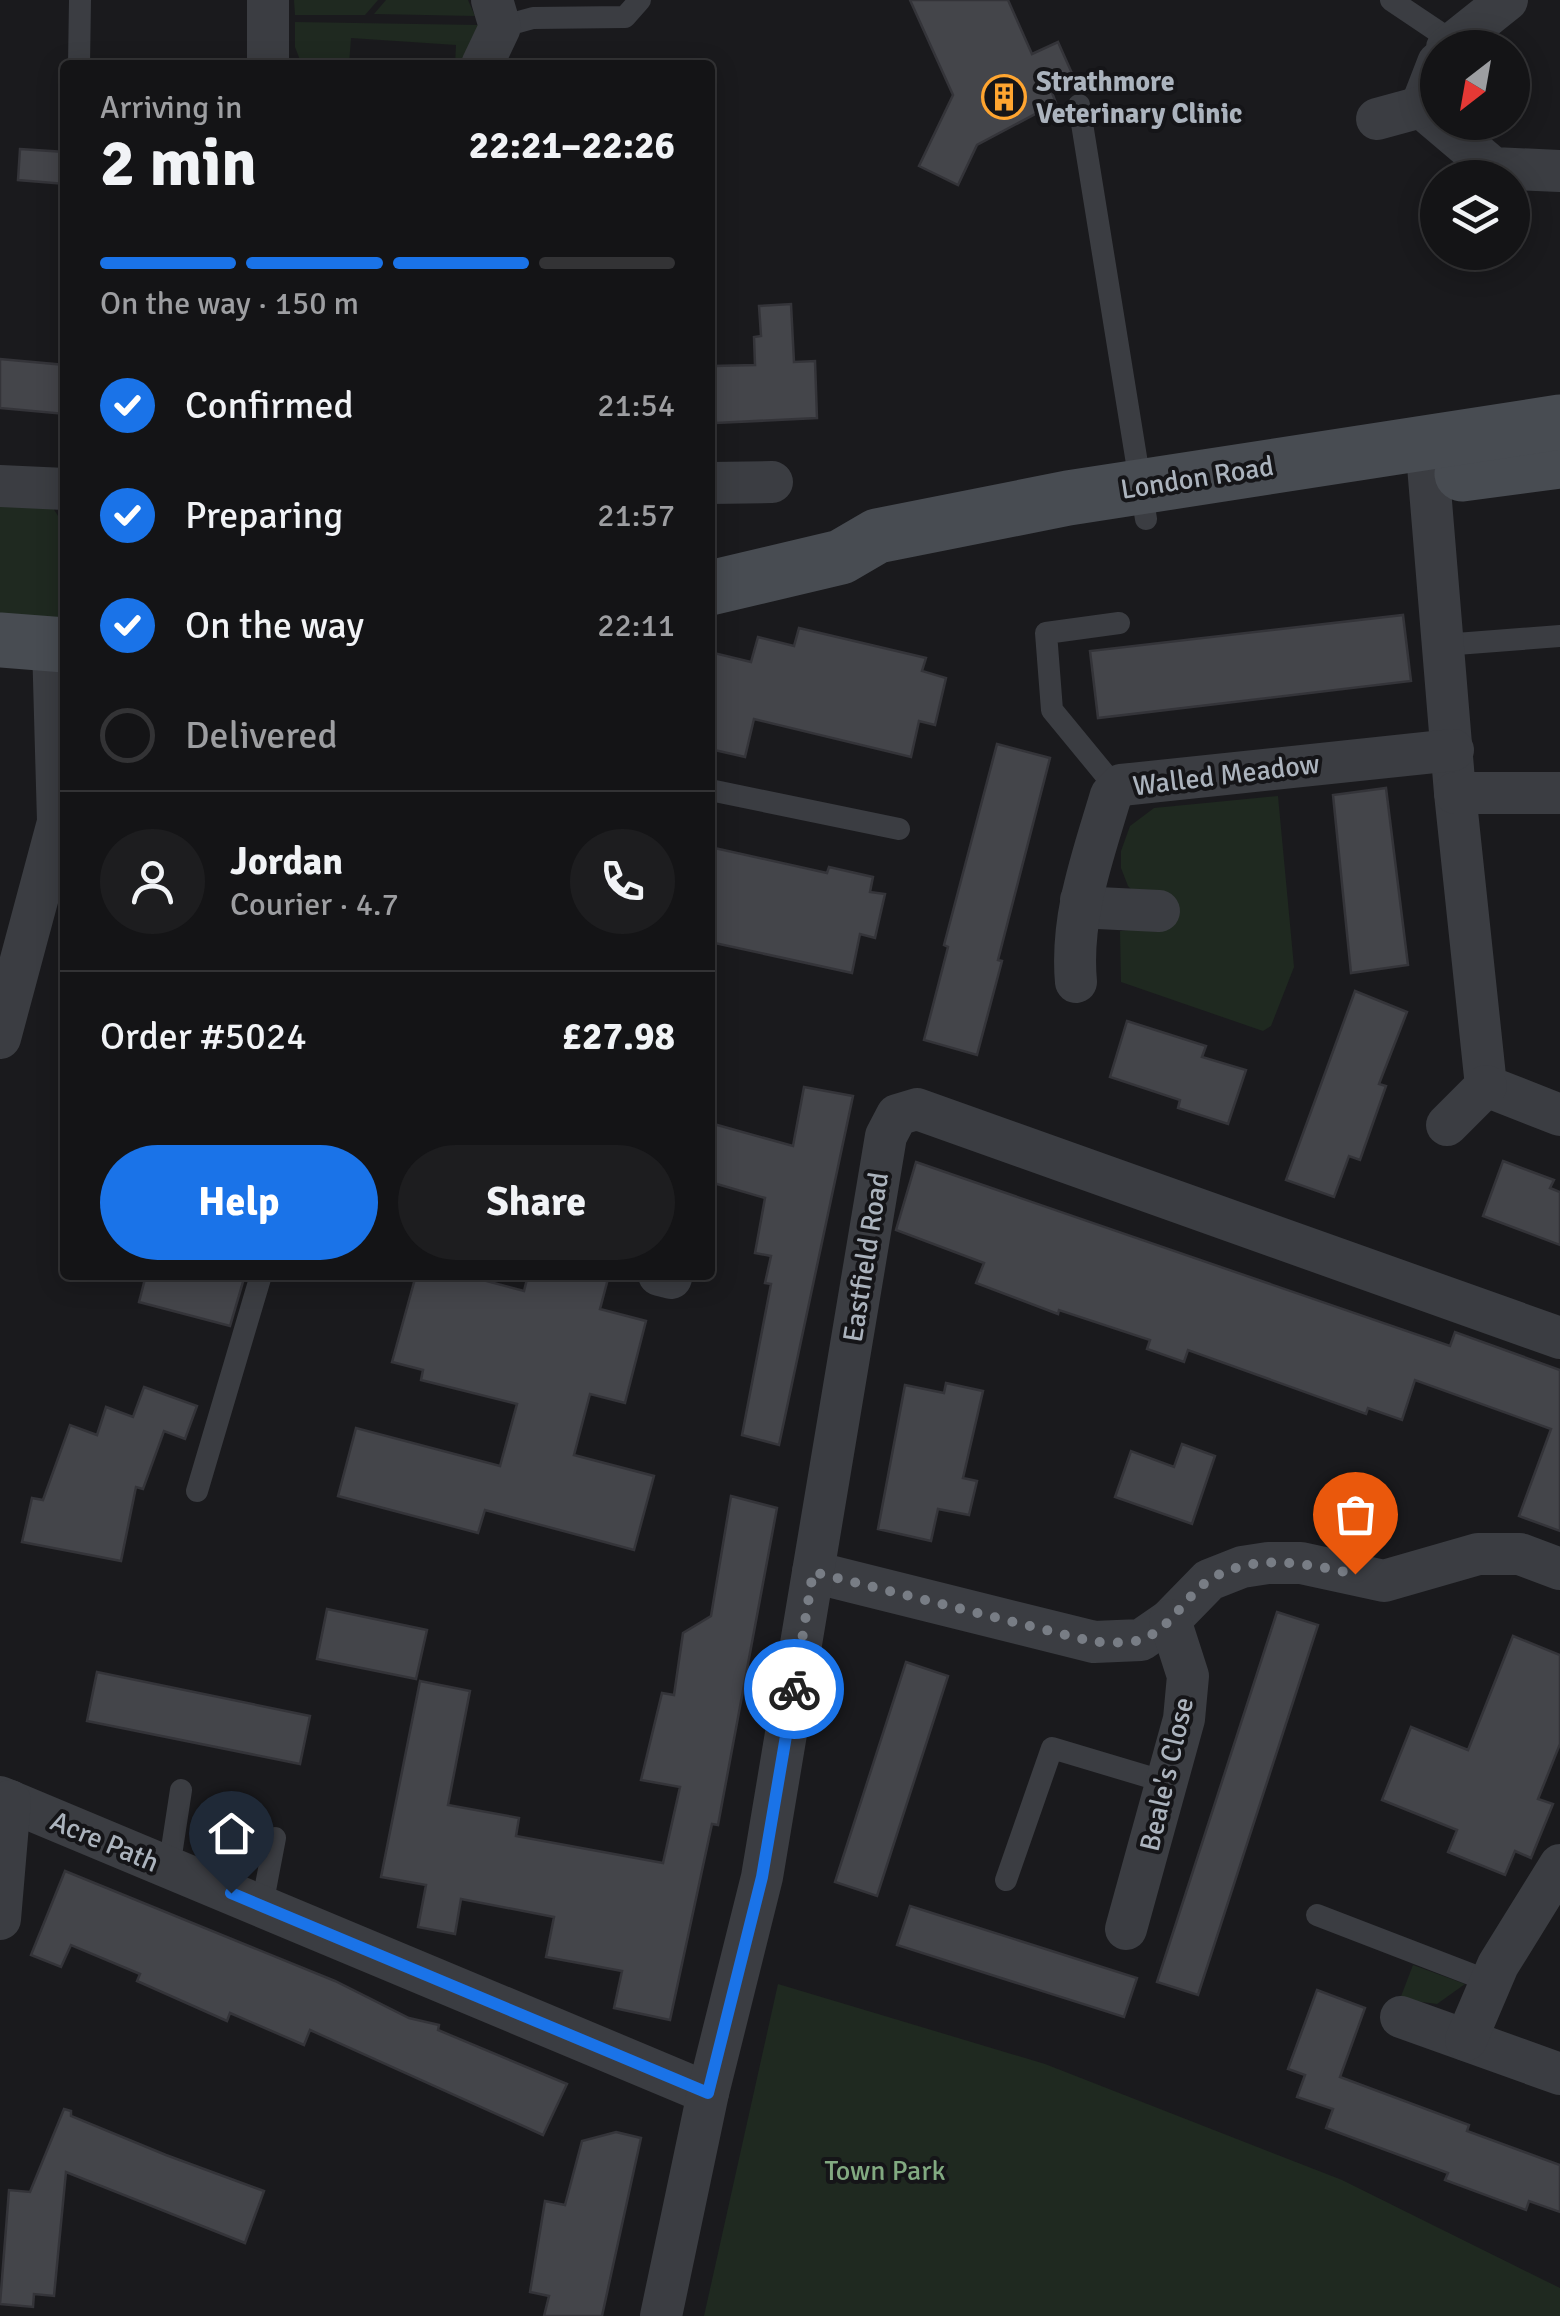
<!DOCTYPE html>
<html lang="en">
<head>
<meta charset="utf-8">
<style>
  :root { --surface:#141416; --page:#1d1d1f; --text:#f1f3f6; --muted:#9d9ea1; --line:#333335; --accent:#1a73e8 }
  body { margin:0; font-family:Signika,sans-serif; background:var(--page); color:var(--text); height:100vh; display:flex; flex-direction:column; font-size:38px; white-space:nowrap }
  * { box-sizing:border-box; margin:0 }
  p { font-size:32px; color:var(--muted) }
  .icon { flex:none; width:55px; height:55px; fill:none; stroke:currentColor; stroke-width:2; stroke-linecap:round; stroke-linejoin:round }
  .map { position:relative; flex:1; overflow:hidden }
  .drawer { position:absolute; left:60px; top:60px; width:655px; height:1220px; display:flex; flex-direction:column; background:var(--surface); border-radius:10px; box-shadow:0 5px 25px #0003,0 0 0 2px var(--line) }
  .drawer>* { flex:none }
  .needle { width:65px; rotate:211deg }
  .fabs { position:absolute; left:1420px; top:30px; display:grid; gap:20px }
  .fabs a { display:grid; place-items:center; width:110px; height:110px; border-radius:50%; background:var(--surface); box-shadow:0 5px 25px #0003,0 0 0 2px var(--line); font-size:50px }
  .pin { position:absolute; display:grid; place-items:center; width:85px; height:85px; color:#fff; margin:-102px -42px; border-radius:50% 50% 50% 0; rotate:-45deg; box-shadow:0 0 10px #0007 }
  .pin .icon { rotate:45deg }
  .courier { position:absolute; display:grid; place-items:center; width:100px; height:100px; margin:-50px; border:8px solid #1a73e8; border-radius:50%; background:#fff; color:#222; box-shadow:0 2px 12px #0007 }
  .head em { font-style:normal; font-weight:700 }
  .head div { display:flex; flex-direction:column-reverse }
  .head { display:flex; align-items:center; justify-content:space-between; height:170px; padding:0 40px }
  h1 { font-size:65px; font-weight:700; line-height:75px }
  .bar { display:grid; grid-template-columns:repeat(4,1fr); gap:15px 10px; align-content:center; height:120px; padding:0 40px }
  .bar i { height:12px; border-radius:8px; background:var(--line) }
  .bar .current { background:var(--accent) }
  .bar p { grid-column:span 4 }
  .line { display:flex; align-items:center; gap:25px; padding:0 40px; border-top:2px solid var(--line) }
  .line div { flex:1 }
  .round { display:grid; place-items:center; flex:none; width:105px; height:105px; border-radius:52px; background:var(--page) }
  ol { padding:0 40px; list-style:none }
  li { display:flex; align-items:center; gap:30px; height:110px }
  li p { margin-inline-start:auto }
  li .icon { padding:10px; border-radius:50%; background:var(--accent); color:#fff; stroke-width:4 }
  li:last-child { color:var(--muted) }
  li i { width:55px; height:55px; border:5px solid var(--line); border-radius:50% }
  .button { display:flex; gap:20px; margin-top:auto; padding:20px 40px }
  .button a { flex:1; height:115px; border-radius:60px; background:var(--accent); color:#fff; font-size:40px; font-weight:700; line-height:115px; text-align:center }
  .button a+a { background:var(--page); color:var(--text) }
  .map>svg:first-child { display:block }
  .green { fill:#1f2920 }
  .building { fill:#44454a; stroke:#343439; stroke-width:2.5 }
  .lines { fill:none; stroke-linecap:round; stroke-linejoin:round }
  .lane { stroke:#3b3d42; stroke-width:22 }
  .street { stroke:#3b3d42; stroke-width:42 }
  .secondary { stroke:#484c52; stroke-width:55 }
  .done { stroke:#787d85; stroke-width:10; stroke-dasharray:0 18 }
  .route { stroke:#1a73e8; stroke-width:12 }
  .labels { text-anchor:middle; stroke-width:8; stroke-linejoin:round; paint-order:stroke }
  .poi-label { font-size:28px; font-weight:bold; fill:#abb3bd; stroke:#151518; text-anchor:start }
  .street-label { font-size:28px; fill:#abb3bd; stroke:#151518 }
  .park-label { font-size:28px; fill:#82aa81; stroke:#151518 }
</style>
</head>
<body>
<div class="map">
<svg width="1560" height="2316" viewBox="0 0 1560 2316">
  <rect width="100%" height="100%" fill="#1a1a1d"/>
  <!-- green -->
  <g class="green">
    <path d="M 294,0 L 378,0 L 365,15 L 295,15 Z"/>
    <path d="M 386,0 L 468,0 L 475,16 L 374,14 Z"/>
    <path d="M 295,22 L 479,25 L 467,65 L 455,65 L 456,45 L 351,38 L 349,65 L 302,65 L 295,47 Z"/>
    <path d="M 0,504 L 53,508 L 65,527 L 65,620 L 0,619 Z"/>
    <path d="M 1278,796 L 1294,967 L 1271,1026 L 1263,1031 L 1121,982 L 1120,931 L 1167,926 L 1128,886 L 1121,868 L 1121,851 L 1130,826 L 1154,808 Z"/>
    <path d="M 1413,1965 L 1465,1984 L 1437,2004 L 1400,1999 Z"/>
    <path d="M 778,1984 L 1045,2064 L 1342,2180 L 1560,2288 L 1560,2316 L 704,2316 Z"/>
  </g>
  <!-- building -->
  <g class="building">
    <path d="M 910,0 L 1008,0 L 1032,54 L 1058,42 L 1075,80 L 1051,90 L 1056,103 L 977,145 L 958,185 L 919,166 L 953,95 Z"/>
    <path d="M 20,149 L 65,152 L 65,184 L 18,180 Z"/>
    <path d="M 791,304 L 794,362 L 815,361 L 817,418 L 716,423 L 713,366 L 755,365 L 754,337 L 761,336 L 759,306 Z"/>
    <path d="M 0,359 L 65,365 L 65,414 L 0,408 Z"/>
    <path d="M 1403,615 L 1411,681 L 1098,718 L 1090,651 Z"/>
    <path d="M 799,628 L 926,658 L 922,671 L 946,678 L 935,725 L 919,721 L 911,757 L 754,719 L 745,757 L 710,749 L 710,652 L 751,662 L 758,637 L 794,646 Z"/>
    <path d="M 997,744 L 1050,758 L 998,960 L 1002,961 L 977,1055 L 924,1040 L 948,947 L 944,945 Z"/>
    <path d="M 1386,788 L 1408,965 L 1351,973 L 1333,795 Z"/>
    <path d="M 710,847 L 827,873 L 829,867 L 873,877 L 870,892 L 885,894 L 875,938 L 860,934 L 852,973 L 710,942 Z"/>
    <path d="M 1355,991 L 1407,1012 L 1379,1084 L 1386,1086 L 1360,1160 L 1349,1156 L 1334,1197 L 1286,1180 Z"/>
    <path d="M 1127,1021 L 1206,1046 L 1202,1057 L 1246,1070 L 1228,1124 L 1178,1108 L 1180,1100 L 1110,1077 Z"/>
    <path d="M 804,1087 L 853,1096 L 779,1445 L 742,1435 L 771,1284 L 765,1283 L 771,1256 L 755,1253 L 765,1198 L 710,1182 L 710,1123 L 793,1146 Z"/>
    <path d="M 1503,1161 L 1554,1180 L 1550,1188 L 1560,1192 L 1560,1245 L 1483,1216 Z"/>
    <path d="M 916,1162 L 1450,1346 L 1455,1332 L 1560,1370 L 1560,1531 L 1519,1516 L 1551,1429 L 1415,1380 L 1402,1420 L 1368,1408 L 1366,1414 L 1188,1350 L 1184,1362 L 1147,1349 L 1150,1340 L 1059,1310 L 1058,1314 L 976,1283 L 984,1263 L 896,1230 Z"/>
    <path d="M 146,1275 L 245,1275 L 230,1326 L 139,1302 Z"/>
    <path d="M 416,1275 L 464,1275 L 524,1291 L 528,1275 L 609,1275 L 600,1309 L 646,1321 L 625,1403 L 590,1394 L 574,1455 L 654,1476 L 634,1550 L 485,1510 L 478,1533 L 338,1496 L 356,1428 L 500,1466 L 517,1404 L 421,1380 L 423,1370 L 392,1362 Z"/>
    <path d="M 946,1383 L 983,1391 L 963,1478 L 977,1481 L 969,1515 L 938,1509 L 931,1541 L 878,1529 L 905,1385 L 944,1393 Z"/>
    <path d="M 144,1387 L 197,1406 L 185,1439 L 164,1431 L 143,1489 L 136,1487 L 121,1561 L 22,1542 L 32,1498 L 43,1500 L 70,1425 L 97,1435 L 106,1407 L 133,1417 Z"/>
    <path d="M 1182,1444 L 1215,1456 L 1192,1524 L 1115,1497 L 1131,1451 L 1174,1467 Z"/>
    <path d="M 731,1496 L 777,1508 L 718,1825 L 712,1824 L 670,2020 L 614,2008 L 622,1971 L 546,1957 L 554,1917 L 461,1899 L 455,1934 L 418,1927 L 426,1885 L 381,1877 L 420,1681 L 470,1691 L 448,1805 L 519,1818 L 516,1836 L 663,1863 L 680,1787 L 641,1780 L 662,1693 L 674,1695 L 683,1633 L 711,1616 Z"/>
    <path d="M 327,1609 L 427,1630 L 416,1679 L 317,1659 Z"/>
    <path d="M 1277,1612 L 1318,1625 L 1198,1995 L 1157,1982 Z"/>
    <path d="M 1513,1636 L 1560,1655 L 1560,1744 L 1538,1799 L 1553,1804 L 1531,1858 L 1515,1851 L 1505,1875 L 1448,1852 L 1457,1830 L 1382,1800 L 1411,1727 L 1468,1750 Z"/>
    <path d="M 906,1662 L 948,1676 L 877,1896 L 835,1882 Z"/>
    <path d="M 97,1672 L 310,1716 L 300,1764 L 87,1721 Z"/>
    <path d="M 65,1871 L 335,1981 L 409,2018 L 439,2025 L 438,2030 L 567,2084 L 543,2135 L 310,2030 L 304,2045 L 230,2013 L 227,2021 L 137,1981 L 140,1974 L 71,1945 L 61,1967 L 31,1955 Z"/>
    <path d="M 910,1906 L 1137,1978 L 1124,2017 L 897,1945 Z"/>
    <path d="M 1317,1990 L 1365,2008 L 1340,2077 L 1469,2125 L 1467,2131 L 1560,2165 L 1560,2212 L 1529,2201 L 1526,2210 L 1445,2180 L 1448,2173 L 1326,2128 L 1333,2109 L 1297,2097 L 1305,2075 L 1288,2069 Z"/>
    <path d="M 64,2109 L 71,2111 L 71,2116 L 166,2155 L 264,2191 L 245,2243 L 66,2172 L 54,2296 L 34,2294 L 33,2307 L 0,2304 L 9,2190 L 30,2192 Z"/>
    <path d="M 616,2132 L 641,2138 L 602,2316 L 544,2316 L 549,2296 L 530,2292 L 545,2201 L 565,2205 L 582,2141 Z"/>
  </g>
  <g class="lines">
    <!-- lane -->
    <g class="lane">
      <path d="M 1391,0 L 1452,41"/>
      <path d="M 500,27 L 533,18 L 625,17 L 640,0"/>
      <path d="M 79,65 L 80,0"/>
      <path d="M 1079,105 L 1146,519"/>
      <path d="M 1443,645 L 1560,636"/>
      <path d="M 1117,789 L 1052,710 L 1046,633 L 1119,623"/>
      <path d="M 710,790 L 899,829"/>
      <path d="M 197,1491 L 261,1275"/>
      <path d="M 169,1868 L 181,1790"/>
      <path d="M 1006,1880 L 1052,1748 L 1169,1783"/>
      <path d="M 262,1906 L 275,1838"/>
      <path d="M 1317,1915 L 1491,1982"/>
    </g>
    <!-- street -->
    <g class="street">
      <path d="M 268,0 L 268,65"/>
      <path d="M 1447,48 L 1507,0"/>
      <path d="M 1438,63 L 1421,107 L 1493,168 L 1560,171"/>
      <path d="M 482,65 L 500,27 L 492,0"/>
      <path d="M 1377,119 L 1421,107"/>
      <path d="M 1426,441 L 1455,793 L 1486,1086 L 1560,1115"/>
      <path d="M 710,483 L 772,482"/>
      <path d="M 0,486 L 65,489"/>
      <path d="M 1455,793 L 1560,793"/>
      <path d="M 1081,900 L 1098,908 L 1159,911"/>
      <path d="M 1076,982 C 1070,917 1093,856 1111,795 L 1121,785 L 1453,750"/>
      <path d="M 0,1038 L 58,822 L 53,644"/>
      <path d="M 1447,1125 L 1486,1086"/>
      <path d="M 659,1275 L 671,1278"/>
      <path d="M 813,1572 L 1094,1642 L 1141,1640 L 1170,1620 L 1209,1580 L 1242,1567 L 1268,1563 L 1301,1563 L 1384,1581 L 1478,1554 L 1520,1554 L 1560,1569"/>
      <path d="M 0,1797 L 708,2093"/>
      <path d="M 0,1919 L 10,1801"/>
      <path d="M 1126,1929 L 1184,1719 L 1188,1676 L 1170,1620"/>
      <path d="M 1401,2017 L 1560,2074"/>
      <path d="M 1466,2040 L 1498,1965 L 1560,1865"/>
      <path d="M 661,2316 L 708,2093 L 762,1877 L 886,1136 L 897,1115 L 917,1109 L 1560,1338"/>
    </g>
    <!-- secondary -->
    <g class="secondary">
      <path d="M 1462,474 L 1560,461"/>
      <path d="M 710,588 L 841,557 L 877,536 L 1068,498 L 1560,422"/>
      <path d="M 0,640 L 65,645"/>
    </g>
  </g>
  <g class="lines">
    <!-- done -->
    <path class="done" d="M 794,1689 L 813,1572 L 1094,1642 C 1108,1642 1127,1644 1140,1640 C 1171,1630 1185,1595 1211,1579 C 1255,1552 1308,1564 1355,1574"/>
    <!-- route -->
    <path class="route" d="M 231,1893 L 708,2093 L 762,1877 L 794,1689"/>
  </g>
  <!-- icons -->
  <defs>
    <g id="building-ring" transform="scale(2.25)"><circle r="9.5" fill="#151518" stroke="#ffa530" stroke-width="1.5"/><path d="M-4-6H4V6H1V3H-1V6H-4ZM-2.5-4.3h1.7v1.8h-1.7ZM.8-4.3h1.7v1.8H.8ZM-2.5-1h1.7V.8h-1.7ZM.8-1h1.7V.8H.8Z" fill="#ffa530"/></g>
  </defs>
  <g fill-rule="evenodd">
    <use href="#building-ring" x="1004" y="97"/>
  </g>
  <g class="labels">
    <!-- poi labels -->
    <g class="poi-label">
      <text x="1036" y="91">Strathmore<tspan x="1036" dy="32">Veterinary Clinic</tspan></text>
    </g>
    <!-- street labels -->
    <g class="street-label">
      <text transform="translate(1197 477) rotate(-9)" y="10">London Road</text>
      <text transform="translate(1226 774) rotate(-7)" y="10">Walled Meadow</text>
      <text transform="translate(865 1257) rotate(-81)" y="10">Eastfield Road</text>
      <text transform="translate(1166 1774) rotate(-77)" y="10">Beale's Close</text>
      <text transform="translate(105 1841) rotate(23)" y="10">Acre Path</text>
    </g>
    <!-- park labels -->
    <g class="park-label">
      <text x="885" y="2180">Town Park</text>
    </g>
  </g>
</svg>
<div class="fabs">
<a><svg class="needle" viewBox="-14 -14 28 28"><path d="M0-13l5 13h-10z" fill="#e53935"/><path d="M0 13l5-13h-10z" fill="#9d9ea1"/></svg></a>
<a><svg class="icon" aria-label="layers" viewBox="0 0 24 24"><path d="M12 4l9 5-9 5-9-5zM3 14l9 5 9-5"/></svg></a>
</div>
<div class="pin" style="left:1355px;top:1574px;background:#ea580c"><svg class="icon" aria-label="bag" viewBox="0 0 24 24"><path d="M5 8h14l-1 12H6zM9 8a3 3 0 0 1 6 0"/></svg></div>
<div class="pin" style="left:231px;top:1893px;background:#1f2937"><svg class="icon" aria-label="home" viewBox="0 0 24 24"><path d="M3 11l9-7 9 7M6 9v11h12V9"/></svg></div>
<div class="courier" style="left:794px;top:1689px"><svg class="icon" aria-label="bike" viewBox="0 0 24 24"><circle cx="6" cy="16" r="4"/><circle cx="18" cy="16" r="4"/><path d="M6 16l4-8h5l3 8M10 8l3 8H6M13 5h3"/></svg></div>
<section class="drawer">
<div class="head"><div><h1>2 min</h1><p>Arriving in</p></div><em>22:21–22:26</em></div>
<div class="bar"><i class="current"></i><i class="current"></i><i class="current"></i><i></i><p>On the way · 150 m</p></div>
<ol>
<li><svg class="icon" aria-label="check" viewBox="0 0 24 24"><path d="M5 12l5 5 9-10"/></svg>Confirmed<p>21:54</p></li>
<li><svg class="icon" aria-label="check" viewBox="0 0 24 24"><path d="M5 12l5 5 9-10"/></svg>Preparing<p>21:57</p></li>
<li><svg class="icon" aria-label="check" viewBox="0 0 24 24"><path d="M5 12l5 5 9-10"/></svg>On the way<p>22:11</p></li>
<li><i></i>Delivered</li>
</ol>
<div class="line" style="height:180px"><a class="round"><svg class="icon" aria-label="person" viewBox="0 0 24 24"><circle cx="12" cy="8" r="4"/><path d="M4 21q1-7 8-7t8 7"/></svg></a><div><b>Jordan</b><p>Courier · 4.7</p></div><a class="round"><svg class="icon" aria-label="phone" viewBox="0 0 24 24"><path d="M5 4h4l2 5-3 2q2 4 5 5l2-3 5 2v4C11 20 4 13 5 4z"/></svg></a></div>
<div class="line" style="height:130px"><div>Order #5024</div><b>£27.98</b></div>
<div class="button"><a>Help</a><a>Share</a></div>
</section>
</div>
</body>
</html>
